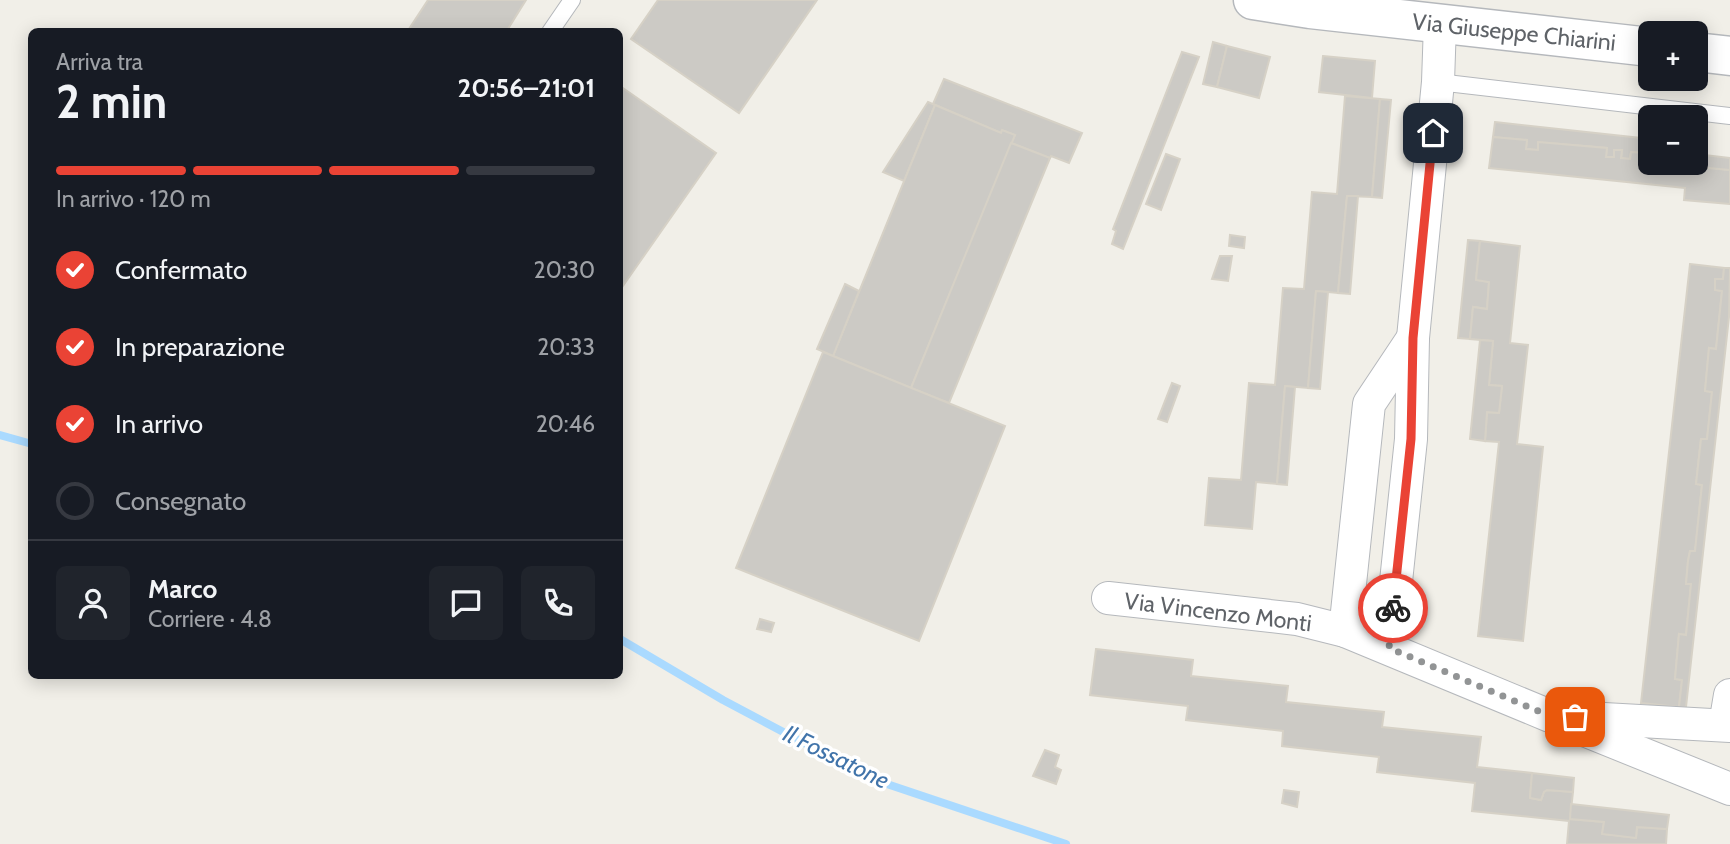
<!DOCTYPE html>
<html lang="it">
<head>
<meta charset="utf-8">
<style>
  :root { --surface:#171b24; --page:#20242c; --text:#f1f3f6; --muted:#9ea1a6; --line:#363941; --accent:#ea4335 }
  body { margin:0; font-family:Cabin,sans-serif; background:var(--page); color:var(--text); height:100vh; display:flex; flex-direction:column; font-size:26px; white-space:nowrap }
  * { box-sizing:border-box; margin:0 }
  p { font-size:23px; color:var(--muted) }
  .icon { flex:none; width:38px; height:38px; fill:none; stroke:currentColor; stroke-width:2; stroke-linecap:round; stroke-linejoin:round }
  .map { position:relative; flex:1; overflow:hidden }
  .details { position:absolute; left:28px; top:28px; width:595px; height:651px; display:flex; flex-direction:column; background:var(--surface); border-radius:10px; box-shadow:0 4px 18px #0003 }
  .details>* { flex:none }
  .fabs { position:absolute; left:1638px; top:21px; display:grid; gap:14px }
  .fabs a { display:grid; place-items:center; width:70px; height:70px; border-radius:10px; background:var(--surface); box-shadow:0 4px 18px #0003; font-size:35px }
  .pin { position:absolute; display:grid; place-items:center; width:60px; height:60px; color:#fff; margin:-30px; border-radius:14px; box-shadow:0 4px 10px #0006 }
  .courier { position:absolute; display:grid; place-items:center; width:70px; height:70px; margin:-35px; border:5px solid #ea4335; border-radius:50%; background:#fff; color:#222; box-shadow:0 2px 9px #0007 }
  .summary em { font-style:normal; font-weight:700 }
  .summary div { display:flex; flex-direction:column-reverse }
  .summary { display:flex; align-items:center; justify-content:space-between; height:119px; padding:0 28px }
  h1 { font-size:46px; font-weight:700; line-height:52px }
  .bar { display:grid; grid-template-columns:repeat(4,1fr); gap:10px 7px; align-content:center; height:84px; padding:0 28px }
  .bar i { height:9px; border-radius:5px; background:var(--line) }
  .bar .on { background:var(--accent) }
  .bar p { grid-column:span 4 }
  .line { display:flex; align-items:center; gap:18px; padding:0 28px; border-top:2px solid var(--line) }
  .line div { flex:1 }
  .round { display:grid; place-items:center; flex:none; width:74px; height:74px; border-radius:10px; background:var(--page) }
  ol { padding:0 28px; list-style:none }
  li { display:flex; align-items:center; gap:21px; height:77px }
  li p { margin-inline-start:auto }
  li .icon { padding:7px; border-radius:50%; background:var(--accent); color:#fff; stroke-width:4 }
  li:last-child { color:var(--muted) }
  li i { width:38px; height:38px; border:4px solid var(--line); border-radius:50% }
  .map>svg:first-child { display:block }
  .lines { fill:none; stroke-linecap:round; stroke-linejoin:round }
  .stream { stroke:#aadaff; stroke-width:8 }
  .building { fill:#cccac5; stroke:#d6d1c6; stroke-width:2 }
  .service-casing { stroke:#b5b8bc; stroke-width:18 }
  .minor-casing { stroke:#b5b8bc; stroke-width:34 }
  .tertiary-casing { stroke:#b5b8bc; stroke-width:41 }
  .service { stroke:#fff; stroke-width:16 }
  .minor { stroke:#fff; stroke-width:32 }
  .tertiary { stroke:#fff; stroke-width:38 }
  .done { stroke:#929495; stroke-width:7; stroke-dasharray:0 12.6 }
  .route { stroke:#ea4335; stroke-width:9 }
  .labels { text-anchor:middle; stroke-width:7; stroke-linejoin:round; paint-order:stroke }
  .street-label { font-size:23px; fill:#5f6368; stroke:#fff }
  .water-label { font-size:24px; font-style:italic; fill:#4174aa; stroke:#fff }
</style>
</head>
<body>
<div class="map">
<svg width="1730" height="844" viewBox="0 0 1730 844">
  <rect width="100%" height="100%" fill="#f1efe8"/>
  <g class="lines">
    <!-- stream -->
    <g class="stream">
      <path d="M 0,435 L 32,444"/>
      <path d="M 620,639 L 723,700 L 872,779 L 1066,844"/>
    </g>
  </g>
  <!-- building -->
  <g class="building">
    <path d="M 428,0 L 526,0 L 506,32 L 407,32 Z"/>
    <path d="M 658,0 L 817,0 L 739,113 L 631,39 Z"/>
    <path d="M 1213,42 L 1227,46 L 1217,87 L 1203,84 Z"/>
    <path d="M 1227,46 L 1270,57 L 1259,98 L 1217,87 Z"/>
    <path d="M 1182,52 L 1199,57 L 1123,249 L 1112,244 L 1116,231 L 1113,229 Z"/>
    <path d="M 1323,56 L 1375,61 L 1372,98 L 1319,92 Z"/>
    <path d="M 944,79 L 1082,133 L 1069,163 L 1051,156 L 1050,158 L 1011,143 L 1015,135 L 1002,130 L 1001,133 L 933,104 Z"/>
    <path d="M 620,86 L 716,153 L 620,290 Z"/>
    <path d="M 1345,96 L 1380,99 L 1372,197 L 1347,196 L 1338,293 L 1316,291 L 1308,388 L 1285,386 L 1277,484 L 1256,482 L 1252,529 L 1205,525 L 1209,478 L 1241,480 L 1249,383 L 1275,385 L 1283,288 L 1304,289 L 1312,192 L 1337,194 Z"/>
    <path d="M 1380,99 L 1391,100 L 1382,198 L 1372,197 Z"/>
    <path d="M 928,102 L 935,105 L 904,181 L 883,172 Z"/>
    <path d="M 935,105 L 1001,133 L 1002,130 L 1015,135 L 911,388 L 833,356 Z"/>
    <path d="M 1495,122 L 1650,139 L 1650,162 L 1645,161 L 1645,153 L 1631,152 L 1630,159 L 1621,158 L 1622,150 L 1614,150 L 1614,157 L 1606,157 L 1607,148 L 1538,142 L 1538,150 L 1526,149 L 1527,140 L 1493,137 Z"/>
    <path d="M 1493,137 L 1527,140 L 1526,149 L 1538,150 L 1538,142 L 1607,148 L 1606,157 L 1614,157 L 1614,150 L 1622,150 L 1621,158 L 1630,159 L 1631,152 L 1645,153 L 1645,161 L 1650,163 L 1674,163 L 1674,169 L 1687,171 L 1688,166 L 1730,170 L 1730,204 L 1684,200 L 1685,188 L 1489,168 Z"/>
    <path d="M 1011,143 L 1050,158 L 949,403 L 911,388 Z"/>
    <path d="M 1166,154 L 1180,159 L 1161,210 L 1146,204 Z"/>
    <path d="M 1696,154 L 1730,158 L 1730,170 L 1688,166 L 1687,171 L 1674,169 L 1674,163 L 1696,163 Z"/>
    <path d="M 1347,196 L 1358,196 L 1350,294 L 1338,293 Z"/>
    <path d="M 1230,235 L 1245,237 L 1244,248 L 1229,246 Z"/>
    <path d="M 1468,240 L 1480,241 L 1476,280 L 1489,282 L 1487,309 L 1473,307 L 1470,339 L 1458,338 Z"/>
    <path d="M 1480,241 L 1520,246 L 1510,343 L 1528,345 L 1517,444 L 1543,447 L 1523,641 L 1478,636 L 1499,442 L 1485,441 L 1487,412 L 1499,413 L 1502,386 L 1489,385 L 1493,341 L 1470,339 L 1473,307 L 1487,309 L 1489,282 L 1476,280 Z"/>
    <path d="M 1220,256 L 1232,256 L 1228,281 L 1212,279 Z"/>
    <path d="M 1690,264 L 1724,268 L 1723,279 L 1715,279 L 1715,290 L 1722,291 L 1716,349 L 1709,348 L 1705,391 L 1712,392 L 1707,439 L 1701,439 L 1696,484 L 1702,485 L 1695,551 L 1690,551 L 1688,561 L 1686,584 L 1691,584 L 1686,635 L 1679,634 L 1675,679 L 1682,680 L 1679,707 L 1641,703 Z"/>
    <path d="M 1724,268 L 1730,268 L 1729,317 L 1686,707 L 1679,707 L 1682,680 L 1675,679 L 1679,634 L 1686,635 L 1691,584 L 1686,584 L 1688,561 L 1690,551 L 1695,551 L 1702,485 L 1696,484 L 1701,439 L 1707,439 L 1712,392 L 1705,391 L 1709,348 L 1716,349 L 1722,291 L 1715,290 L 1715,279 L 1723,279 Z"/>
    <path d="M 845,284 L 859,291 L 833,356 L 817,349 Z"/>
    <path d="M 1316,291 L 1328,292 L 1320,389 L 1308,388 Z"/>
    <path d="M 1480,340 L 1493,341 L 1489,385 L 1502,386 L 1499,413 L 1487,412 L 1485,441 L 1470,439 Z"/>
    <path d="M 823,352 L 1005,426 L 919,641 L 736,568 Z"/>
    <path d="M 1172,383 L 1180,386 L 1167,422 L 1158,419 Z"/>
    <path d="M 1285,386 L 1295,387 L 1287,485 L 1277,484 Z"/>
    <path d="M 760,619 L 774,623 L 771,632 L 757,629 Z"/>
    <path d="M 1096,649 L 1193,660 L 1191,676 L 1288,686 L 1286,702 L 1384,712 L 1382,727 L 1481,737 L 1477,767 L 1532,773 L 1530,798 L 1541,800 L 1544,792 L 1547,790 L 1573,792 L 1570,819 L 1604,822 L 1602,834 L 1636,838 L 1637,827 L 1667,829 L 1666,844 L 1567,844 L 1569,821 L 1472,811 L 1475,783 L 1377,772 L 1379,757 L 1282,746 L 1283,731 L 1186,720 L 1188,706 L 1090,695 Z"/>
    <path d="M 1576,689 L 1588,691 L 1586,701 L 1575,700 Z"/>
    <path d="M 1045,750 L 1059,755 L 1055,767 L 1061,770 L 1056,784 L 1033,776 Z"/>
    <path d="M 1532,773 L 1574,778 L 1573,792 L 1547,790 L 1544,792 L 1541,800 L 1530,798 Z"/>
    <path d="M 1284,790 L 1299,792 L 1297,807 L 1282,803 Z"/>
    <path d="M 1571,804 L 1669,815 L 1667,829 L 1637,827 L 1636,838 L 1602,834 L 1604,822 L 1570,819 Z"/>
  </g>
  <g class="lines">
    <!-- service casing -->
    <g class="service-casing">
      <g id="service">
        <path d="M 550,32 L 572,0"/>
        <path d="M 1438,82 L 1730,116"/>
      </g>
    </g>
    <!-- minor casing -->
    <g class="minor-casing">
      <g id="minor">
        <path d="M 1108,598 L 1297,619 L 1345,631 L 1550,716 L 1730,726"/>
        <path d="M 1345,631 L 1369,404 L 1413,338"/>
        <path d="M 1389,648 L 1411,439 L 1413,338 L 1438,82 L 1440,24"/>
        <path d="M 1725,725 L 1730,695"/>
        <path d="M 1574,726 L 1730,789"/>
      </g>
    </g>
    <!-- tertiary casing -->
    <g class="tertiary-casing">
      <g id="tertiary">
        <path d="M 1253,0 L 1310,9 L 1650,47"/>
        <path d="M 1696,52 L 1730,56"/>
      </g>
    </g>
    <!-- service -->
    <use href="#service" class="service"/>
    <!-- minor -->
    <use href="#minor" class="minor"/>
    <!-- tertiary -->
    <use href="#tertiary" class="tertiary"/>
  </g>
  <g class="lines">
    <!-- done -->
    <path class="done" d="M 1393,608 L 1389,648 L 1550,716 L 1575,717"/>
    <!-- route -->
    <path class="route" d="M 1393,608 L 1411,439 L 1413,338 L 1433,133"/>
  </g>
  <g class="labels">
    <!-- street labels -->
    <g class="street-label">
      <text transform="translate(1514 32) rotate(6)" y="8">Via Giuseppe Chiarini</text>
      <text transform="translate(1218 612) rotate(7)" y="8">Via Vincenzo Monti</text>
    </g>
    <!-- water labels -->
    <g class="water-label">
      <text transform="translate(836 757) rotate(26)" y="8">Il Fossatone</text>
    </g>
  </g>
</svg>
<div class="fabs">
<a>+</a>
<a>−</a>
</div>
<div class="pin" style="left:1575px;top:717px;background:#ea580c"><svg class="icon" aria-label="bag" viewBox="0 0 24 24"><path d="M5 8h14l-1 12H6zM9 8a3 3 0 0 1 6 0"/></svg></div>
<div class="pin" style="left:1433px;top:133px;background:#1f2937"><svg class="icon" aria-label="home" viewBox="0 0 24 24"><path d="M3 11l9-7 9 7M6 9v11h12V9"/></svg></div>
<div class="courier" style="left:1393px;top:608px"><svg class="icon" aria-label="bike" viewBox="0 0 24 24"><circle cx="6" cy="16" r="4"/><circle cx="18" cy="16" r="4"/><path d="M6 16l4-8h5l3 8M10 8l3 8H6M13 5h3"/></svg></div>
<section class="details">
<div class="summary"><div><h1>2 min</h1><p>Arriva tra</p></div><em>20:56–21:01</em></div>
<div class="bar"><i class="on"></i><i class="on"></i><i class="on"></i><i></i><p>In arrivo · 120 m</p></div>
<ol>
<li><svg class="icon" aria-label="check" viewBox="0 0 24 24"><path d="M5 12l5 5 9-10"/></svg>Confermato<p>20:30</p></li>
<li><svg class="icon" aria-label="check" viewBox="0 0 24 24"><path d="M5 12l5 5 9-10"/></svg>In preparazione<p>20:33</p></li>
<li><svg class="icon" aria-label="check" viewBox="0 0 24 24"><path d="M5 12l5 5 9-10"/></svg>In arrivo<p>20:46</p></li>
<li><i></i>Consegnato</li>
</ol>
<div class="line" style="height:126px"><a class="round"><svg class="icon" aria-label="person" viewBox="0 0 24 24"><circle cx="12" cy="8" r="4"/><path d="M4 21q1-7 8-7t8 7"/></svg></a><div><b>Marco</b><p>Corriere · 4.8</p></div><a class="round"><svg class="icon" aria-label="chat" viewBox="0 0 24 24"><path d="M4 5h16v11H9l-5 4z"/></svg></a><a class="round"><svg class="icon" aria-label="phone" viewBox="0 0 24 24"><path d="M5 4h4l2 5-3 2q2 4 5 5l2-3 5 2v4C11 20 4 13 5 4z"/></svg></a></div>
</section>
</div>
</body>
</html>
